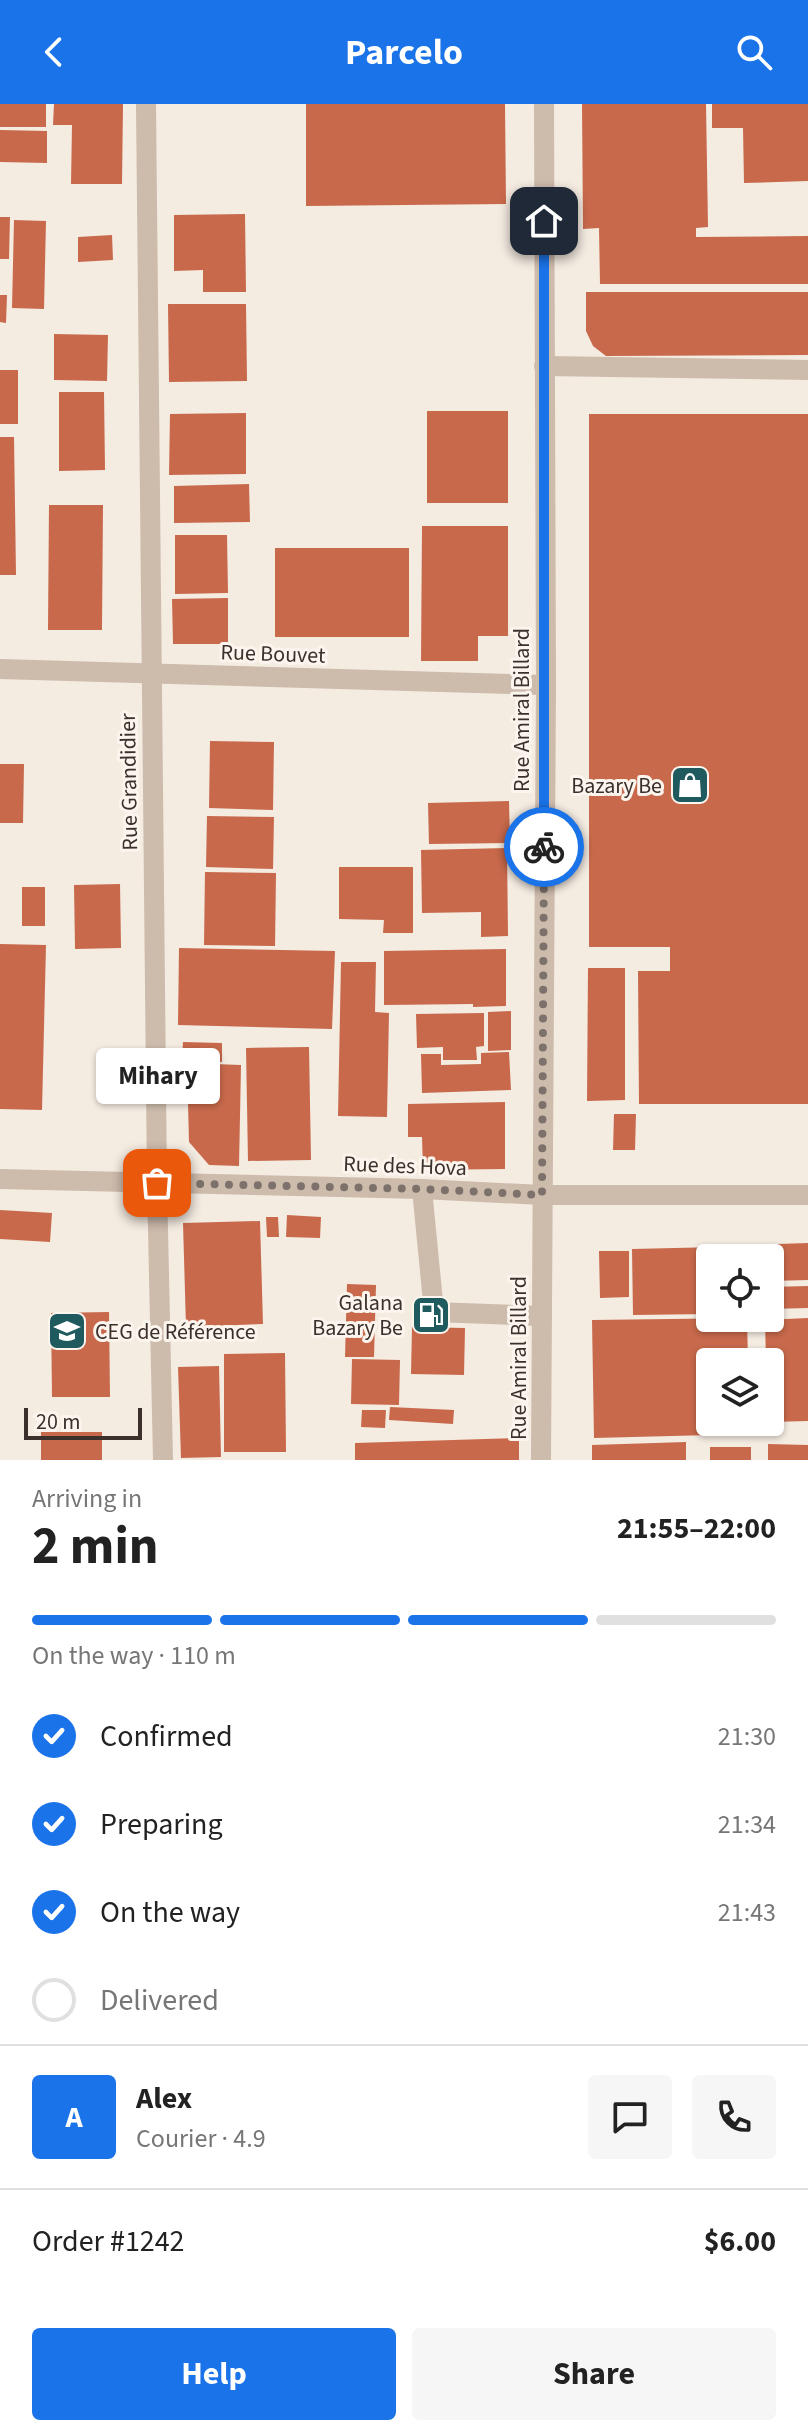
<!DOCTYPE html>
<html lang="en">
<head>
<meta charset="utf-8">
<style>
  :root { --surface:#fff; --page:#f6f6f6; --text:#222; --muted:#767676; --line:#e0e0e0; --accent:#1a73e8 }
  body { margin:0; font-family:"Source Sans 3",sans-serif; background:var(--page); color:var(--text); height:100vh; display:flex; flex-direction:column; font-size:30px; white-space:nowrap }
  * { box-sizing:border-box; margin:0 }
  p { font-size:26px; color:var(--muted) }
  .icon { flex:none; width:44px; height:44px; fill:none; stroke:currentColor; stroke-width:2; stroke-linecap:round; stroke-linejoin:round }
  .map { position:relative; height:1356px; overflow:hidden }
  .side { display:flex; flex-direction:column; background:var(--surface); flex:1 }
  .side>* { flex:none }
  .fabs { position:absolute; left:696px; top:1140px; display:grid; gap:16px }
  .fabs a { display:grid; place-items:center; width:88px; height:88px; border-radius:8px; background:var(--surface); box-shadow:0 2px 6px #0004; font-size:40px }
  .scale { position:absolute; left:24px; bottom:20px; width:118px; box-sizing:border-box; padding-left:8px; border:4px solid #3b302b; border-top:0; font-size:22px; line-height:28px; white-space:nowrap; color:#3b302b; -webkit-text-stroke:6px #fbf5ee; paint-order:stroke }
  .pin { position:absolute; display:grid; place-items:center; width:68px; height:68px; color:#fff; margin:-34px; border-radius:16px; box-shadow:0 4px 12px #0006 }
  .courier { position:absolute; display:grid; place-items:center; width:80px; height:80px; margin:-40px; border:6px solid #1a73e8; border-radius:50%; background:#fff; color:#222; box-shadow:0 2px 10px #0007 }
  .bubble { position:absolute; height:56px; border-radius:8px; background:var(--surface); box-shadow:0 2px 6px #0004; font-size:26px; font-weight:700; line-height:56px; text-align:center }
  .head em { font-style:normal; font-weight:700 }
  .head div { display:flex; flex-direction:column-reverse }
  .head { display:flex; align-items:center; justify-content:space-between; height:136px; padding:0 32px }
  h1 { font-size:52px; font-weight:700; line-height:60px }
  .bar { display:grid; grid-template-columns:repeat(4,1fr); gap:12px 8px; align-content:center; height:96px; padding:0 32px }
  .bar i { height:10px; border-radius:6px; background:var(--line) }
  .bar .active { background:var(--accent) }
  .bar p { grid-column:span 4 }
  .line { display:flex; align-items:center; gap:20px; padding:0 32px; border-top:2px solid var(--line) }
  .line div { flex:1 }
  .round { display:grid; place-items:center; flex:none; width:84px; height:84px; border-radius:8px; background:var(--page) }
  ol { padding:0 32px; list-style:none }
  li { display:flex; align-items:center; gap:24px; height:88px }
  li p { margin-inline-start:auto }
  li .icon { padding:8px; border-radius:50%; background:var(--accent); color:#fff; stroke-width:4 }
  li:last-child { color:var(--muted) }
  li i { width:44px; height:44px; border:4px solid var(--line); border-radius:50% }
  .action { display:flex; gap:16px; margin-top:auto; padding:16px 32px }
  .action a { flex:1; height:92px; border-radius:8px; background:var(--accent); color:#fff; font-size:32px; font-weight:700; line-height:92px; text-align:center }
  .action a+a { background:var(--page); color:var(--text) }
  header { display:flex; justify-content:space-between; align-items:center; height:104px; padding:0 32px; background:var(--accent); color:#fff; font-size:36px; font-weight:700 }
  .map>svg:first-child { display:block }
  .building { fill:#c8694b }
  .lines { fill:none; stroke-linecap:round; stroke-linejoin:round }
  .minor { stroke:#cdbbac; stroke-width:20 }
  .done { stroke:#7c716b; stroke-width:8; stroke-dasharray:0 14.4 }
  .route { stroke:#1a73e8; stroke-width:10 }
  .labels { text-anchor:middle; stroke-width:6; stroke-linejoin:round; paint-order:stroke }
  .street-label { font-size:22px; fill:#3b302b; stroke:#fbf5ee }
  .poi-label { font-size:22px; fill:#3b302b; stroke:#fbf5ee; text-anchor:end }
</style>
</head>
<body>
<header><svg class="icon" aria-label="back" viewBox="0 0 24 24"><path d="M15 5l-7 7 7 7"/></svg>Parcelo<svg class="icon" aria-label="search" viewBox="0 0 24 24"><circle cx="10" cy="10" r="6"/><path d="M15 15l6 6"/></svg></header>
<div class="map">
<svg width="808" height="1356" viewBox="0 0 808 1356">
  <rect width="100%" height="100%" fill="#f4ebe1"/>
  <!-- building -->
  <g class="building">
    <rect x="0" y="0" width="46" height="23"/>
    <path d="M 54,0 L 123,0 L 122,80 L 71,80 L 72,21 L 53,21 Z"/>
    <path d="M 306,0 L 505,0 L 506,100 L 306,102 Z"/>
    <path d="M 582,0 L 706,0 L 708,123 L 696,124 L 696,133 L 808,132 L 808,180 L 600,180 L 599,124 L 583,125 Z"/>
    <path d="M 712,0 L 808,0 L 808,77 L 744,79 L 743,24 L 712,24 Z"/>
    <path d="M 0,26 L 47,27 L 47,59 L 0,58 Z"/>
    <path d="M 245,110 L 246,188 L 203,188 L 203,166 L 174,167 L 174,111 Z"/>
    <path d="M 0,113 L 10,113 L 9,155 L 0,155 Z"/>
    <path d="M 14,116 L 46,117 L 44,205 L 12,204 Z"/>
    <path d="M 112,131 L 113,156 L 78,158 L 78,133 Z"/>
    <path d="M 586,188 L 808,188 L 808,251 L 606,252 L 593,242 L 586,227 Z"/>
    <path d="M 0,191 L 7,191 L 6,219 L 0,218 Z"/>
    <path d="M 168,200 L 246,200 L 247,277 L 169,278 Z"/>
    <path d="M 54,230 L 108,231 L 107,277 L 54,276 Z"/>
    <rect x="0" y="266" width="18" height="54"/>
    <path d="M 59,288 L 104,288 L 105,366 L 59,367 Z"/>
    <rect x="427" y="307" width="81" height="92"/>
    <path d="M 246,309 L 246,370 L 169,371 L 170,310 Z"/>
    <path d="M 589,310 L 808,310 L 808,1000 L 639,1000 L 638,867 L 670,867 L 670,843 L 589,843 Z"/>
    <path d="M 0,333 L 14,333 L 16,471 L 0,471 Z"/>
    <path d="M 249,380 L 250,418 L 174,419 L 174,382 Z"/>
    <path d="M 49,401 L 103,401 L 102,526 L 48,526 Z"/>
    <path d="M 422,422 L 508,422 L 508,532 L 478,532 L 478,557 L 421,557 Z"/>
    <path d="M 175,431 L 227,431 L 228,489 L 175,490 Z"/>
    <rect x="275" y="444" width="134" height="89"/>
    <path d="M 228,494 L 228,540 L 173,540 L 172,495 Z"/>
    <path d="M 210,637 L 274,638 L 273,706 L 209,704 Z"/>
    <path d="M 0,660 L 24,660 L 23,719 L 0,719 Z"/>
    <path d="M 509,697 L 510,739 L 429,740 L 428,699 Z"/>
    <path d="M 207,712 L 274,713 L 273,765 L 206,763 Z"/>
    <path d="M 507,744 L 508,832 L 481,833 L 481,808 L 422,809 L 421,746 Z"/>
    <path d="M 339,763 L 413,763 L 413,829 L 383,829 L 384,816 L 339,815 Z"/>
    <path d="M 205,768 L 276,769 L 275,842 L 204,841 Z"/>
    <path d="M 120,780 L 121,844 L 75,845 L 74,781 Z"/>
    <rect x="22" y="783" width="23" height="39"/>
    <path d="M 0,840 L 46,841 L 42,1006 L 0,1005 Z"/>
    <path d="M 179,844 L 335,847 L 332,925 L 178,921 Z"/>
    <path d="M 506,845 L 506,902 L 473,903 L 473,900 L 384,901 L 384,847 Z"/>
    <path d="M 341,858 L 376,858 L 375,908 L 389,909 L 387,1013 L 338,1012 Z"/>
    <path d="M 588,864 L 625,864 L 625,996 L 587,997 Z"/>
    <path d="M 511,907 L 511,946 L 488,947 L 488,908 Z"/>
    <path d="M 484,909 L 484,942 L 476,943 L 477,956 L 443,956 L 443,943 L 417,944 L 416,910 Z"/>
    <path d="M 183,938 L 222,939 L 222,958 L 182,956 Z"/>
    <path d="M 309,943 L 311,1056 L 248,1057 L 246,944 Z"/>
    <path d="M 509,948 L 511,986 L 422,989 L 421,950 L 441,950 L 441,961 L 481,960 L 481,949 Z"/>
    <path d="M 187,959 L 241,961 L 239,1062 L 209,1061 L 189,1038 Z"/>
    <path d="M 505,998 L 505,1065 L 423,1066 L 422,1033 L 408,1033 L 408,1000 Z"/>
    <path d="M 614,1010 L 636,1010 L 635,1046 L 613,1046 Z"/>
    <path d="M 0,1106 L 52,1109 L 50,1138 L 0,1135 Z"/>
    <path d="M 287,1111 L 321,1113 L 320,1134 L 286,1133 Z"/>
    <path d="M 266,1113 L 278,1113 L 279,1133 L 267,1133 Z"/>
    <path d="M 260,1117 L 263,1220 L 186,1223 L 183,1119 Z"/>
    <path d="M 808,1139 L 808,1176 L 770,1177 L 770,1154 L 722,1154 L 721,1142 Z"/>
    <path d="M 718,1143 L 719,1154 L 710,1154 L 710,1210 L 633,1211 L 632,1145 Z"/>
    <path d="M 599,1147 L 629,1147 L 629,1193 L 600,1194 Z"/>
    <path d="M 347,1180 L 376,1181 L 374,1253 L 345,1253 Z"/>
    <path d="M 808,1182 L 808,1204 L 770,1205 L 770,1183 Z"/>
    <path d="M 109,1208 L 110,1293 L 52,1293 L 51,1209 Z"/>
    <path d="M 747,1214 L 748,1258 L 710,1258 L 710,1318 L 749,1318 L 749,1330 L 594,1334 L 592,1216 Z"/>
    <path d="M 808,1214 L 808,1317 L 770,1318 L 770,1258 L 766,1258 L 765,1216 Z"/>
    <path d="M 412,1223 L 465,1224 L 464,1271 L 411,1270 Z"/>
    <path d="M 285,1249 L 286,1348 L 224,1348 L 224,1250 Z"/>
    <path d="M 352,1255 L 400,1256 L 399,1301 L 351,1300 Z"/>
    <path d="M 219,1262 L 221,1353 L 181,1354 L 178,1263 Z"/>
    <path d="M 390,1303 L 454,1306 L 453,1320 L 389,1316 Z"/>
    <path d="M 362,1306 L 386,1306 L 385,1324 L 361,1323 Z"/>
    <rect x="41" y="1328" width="61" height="28"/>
    <path d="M 519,1334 L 519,1356 L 355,1356 L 355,1339 Z"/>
    <path d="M 686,1338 L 686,1356 L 592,1356 L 592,1341 Z"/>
    <path d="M 768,1340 L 808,1341 L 808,1356 L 768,1356 Z"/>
    <rect x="710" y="1343" width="41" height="13"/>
  </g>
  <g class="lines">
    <!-- minor -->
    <g class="minor">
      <path d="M 146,0 L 157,1079 L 163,1356"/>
      <path d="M 544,262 L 808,266"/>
      <path d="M 0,565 L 546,581"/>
      <path d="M 0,1075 L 422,1085 L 542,1091 L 808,1091"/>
      <path d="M 422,1085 L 434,1208 L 542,1212"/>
      <path d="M 541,1356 L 546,581 L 544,0"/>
    </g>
  </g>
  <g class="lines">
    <!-- done -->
    <path class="done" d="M 157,1079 L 422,1085 L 542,1091 L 544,743"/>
    <!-- route -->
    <path class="route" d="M 544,117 L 544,743"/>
  </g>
  <!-- icons -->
  <defs>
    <g id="shop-square" transform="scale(2)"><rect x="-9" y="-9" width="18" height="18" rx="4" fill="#1f5a5e" stroke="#fbf5ee"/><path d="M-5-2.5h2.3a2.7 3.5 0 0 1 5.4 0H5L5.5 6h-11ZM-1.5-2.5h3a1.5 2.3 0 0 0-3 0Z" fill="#fff"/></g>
    <g id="fuel-square" transform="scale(2)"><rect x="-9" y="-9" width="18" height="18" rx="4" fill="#1f5a5e" stroke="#fbf5ee"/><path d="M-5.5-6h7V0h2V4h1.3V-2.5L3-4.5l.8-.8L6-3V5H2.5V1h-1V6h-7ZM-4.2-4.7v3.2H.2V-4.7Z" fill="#fff"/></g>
    <g id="school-square" transform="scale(2)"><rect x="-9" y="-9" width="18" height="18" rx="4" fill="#1f5a5e" stroke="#fbf5ee"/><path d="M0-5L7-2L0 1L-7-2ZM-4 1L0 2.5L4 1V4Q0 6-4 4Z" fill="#fff"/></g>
  </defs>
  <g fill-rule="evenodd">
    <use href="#shop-square" x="690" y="681"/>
    <use href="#fuel-square" x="431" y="1211"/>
    <use href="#school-square" x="67" y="1227"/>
  </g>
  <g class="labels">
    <!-- street labels -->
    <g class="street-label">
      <text transform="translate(273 549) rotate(2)" y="8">Rue Bouvet</text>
      <text transform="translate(521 606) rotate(-90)" y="8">Rue Amiral Billard</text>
      <text transform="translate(128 678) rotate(-91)" y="8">Rue Grandidier</text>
      <text transform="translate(405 1061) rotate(2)" y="8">Rue des Hova</text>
      <text transform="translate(518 1254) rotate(-90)" y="8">Rue Amiral Billard</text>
    </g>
    <!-- poi labels -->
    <g class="poi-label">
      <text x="662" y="689">Bazary Be</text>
      <text x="403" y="1206">Galana<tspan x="403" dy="25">Bazary Be</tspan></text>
      <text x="95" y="1235" text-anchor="start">CEG de Référence</text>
    </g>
  </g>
</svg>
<div class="fabs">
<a><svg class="icon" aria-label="locate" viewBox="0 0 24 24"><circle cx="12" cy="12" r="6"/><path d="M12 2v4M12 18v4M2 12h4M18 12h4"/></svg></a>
<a><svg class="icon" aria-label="layers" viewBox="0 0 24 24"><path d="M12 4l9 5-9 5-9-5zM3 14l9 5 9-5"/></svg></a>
</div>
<div class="scale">20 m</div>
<div class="pin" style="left:157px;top:1079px;background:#ea580c"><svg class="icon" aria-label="bag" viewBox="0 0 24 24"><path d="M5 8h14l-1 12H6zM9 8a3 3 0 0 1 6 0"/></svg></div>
<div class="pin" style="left:544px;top:117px;background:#1f2937"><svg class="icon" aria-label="home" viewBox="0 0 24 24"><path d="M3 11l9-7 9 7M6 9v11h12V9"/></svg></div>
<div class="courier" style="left:544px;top:743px"><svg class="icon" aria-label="bike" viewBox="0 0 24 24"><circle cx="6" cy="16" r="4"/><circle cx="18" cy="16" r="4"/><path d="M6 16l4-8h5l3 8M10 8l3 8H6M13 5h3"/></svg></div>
<div class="bubble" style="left:96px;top:944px;width:124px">Mihary</div>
</div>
<section class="side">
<div class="head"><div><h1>2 min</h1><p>Arriving in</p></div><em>21:55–22:00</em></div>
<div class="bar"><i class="active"></i><i class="active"></i><i class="active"></i><i></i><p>On the way · 110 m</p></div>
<ol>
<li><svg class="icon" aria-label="check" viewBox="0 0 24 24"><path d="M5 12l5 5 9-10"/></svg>Confirmed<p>21:30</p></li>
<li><svg class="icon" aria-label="check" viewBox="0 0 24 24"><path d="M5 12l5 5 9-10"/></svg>Preparing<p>21:34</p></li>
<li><svg class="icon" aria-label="check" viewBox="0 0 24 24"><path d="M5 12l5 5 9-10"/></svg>On the way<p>21:43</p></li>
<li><i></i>Delivered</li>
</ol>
<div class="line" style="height:144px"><b class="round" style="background:var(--accent);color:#fff">A</b><div><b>Alex</b><p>Courier · 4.9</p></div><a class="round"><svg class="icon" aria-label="chat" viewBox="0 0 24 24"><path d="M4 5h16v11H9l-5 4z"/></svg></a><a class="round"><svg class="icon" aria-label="phone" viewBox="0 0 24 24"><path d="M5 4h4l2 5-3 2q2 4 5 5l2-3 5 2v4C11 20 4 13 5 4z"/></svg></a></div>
<div class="line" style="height:104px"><div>Order #1242</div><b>$6.00</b></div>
<div class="action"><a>Help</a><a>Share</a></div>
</section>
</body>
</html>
